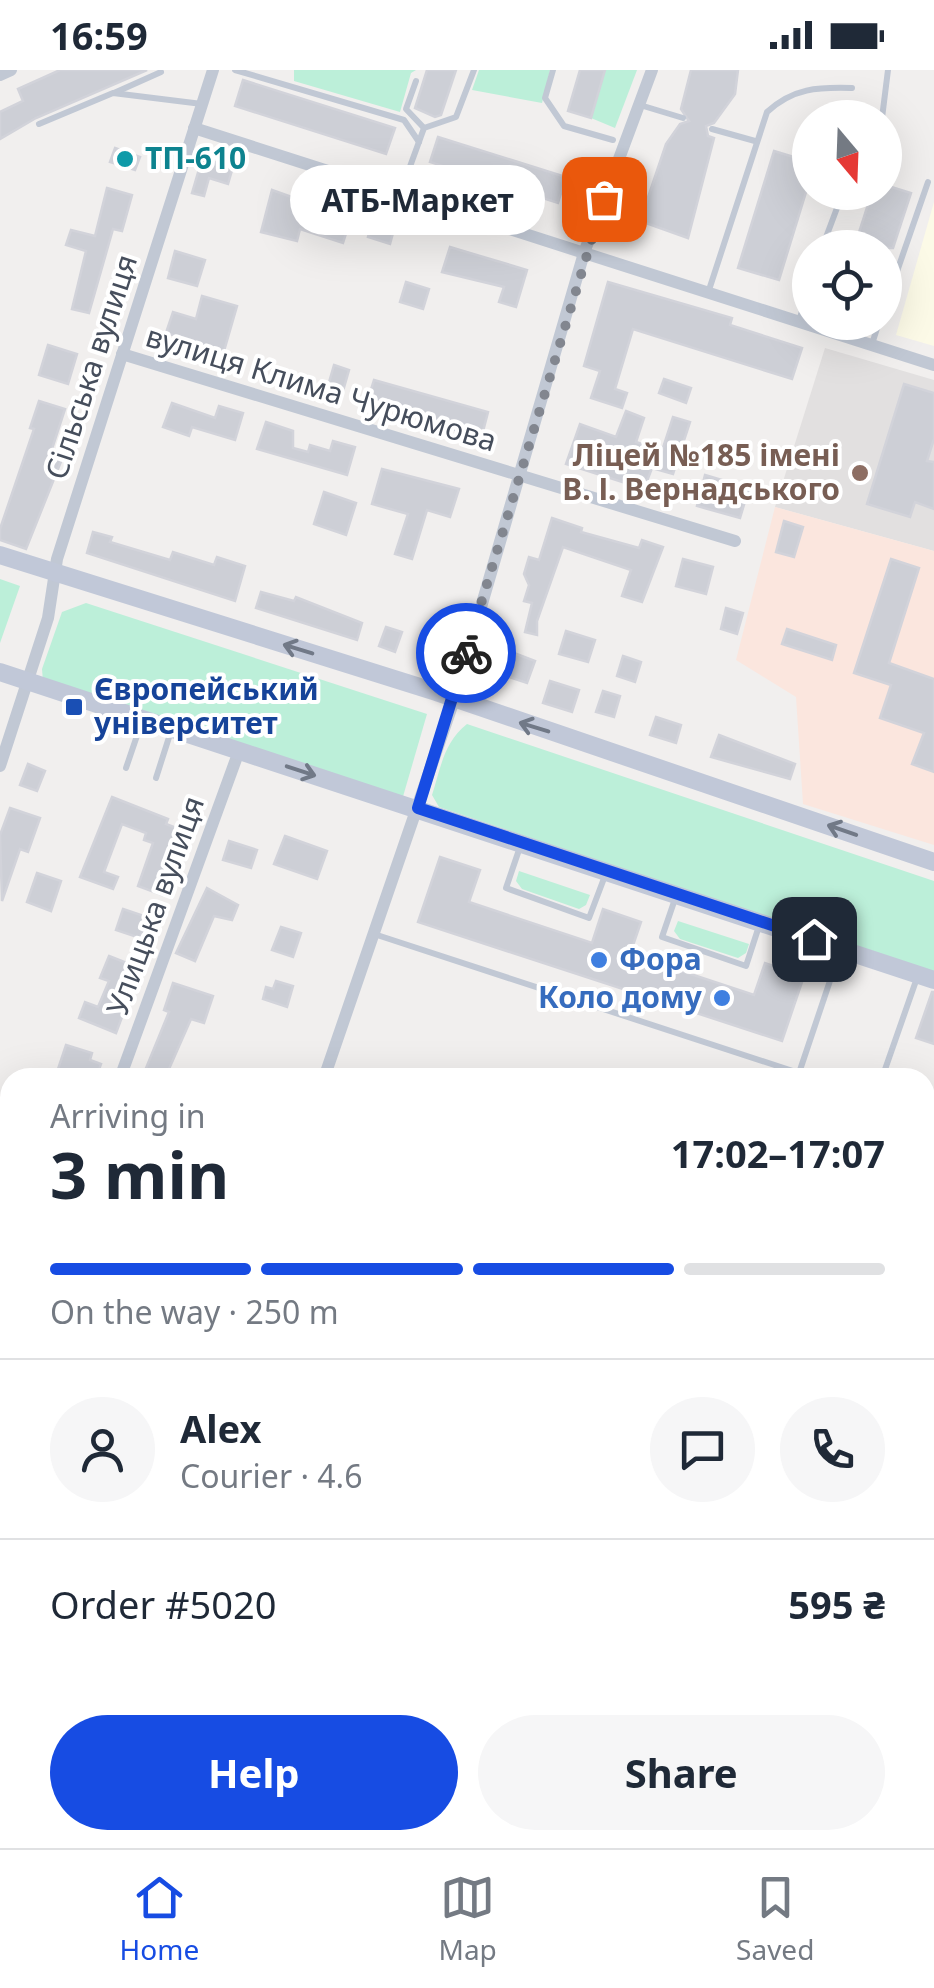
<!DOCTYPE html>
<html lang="en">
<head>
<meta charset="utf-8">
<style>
  :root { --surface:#fff; --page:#f6f6f7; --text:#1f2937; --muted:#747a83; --line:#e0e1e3; --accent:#174ce3 }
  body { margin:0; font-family:"Noto Sans",sans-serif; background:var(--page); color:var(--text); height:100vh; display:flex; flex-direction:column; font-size:38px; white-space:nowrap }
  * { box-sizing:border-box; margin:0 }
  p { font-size:32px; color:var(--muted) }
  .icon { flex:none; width:55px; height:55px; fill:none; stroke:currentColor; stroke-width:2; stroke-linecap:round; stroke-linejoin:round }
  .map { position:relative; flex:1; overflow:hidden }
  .drawer { position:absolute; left:0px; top:998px; width:935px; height:782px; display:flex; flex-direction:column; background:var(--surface); border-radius:30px 30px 0 0; box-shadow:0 10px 40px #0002 }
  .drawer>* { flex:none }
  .needle { width:65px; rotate:161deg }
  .controls { position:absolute; left:792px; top:30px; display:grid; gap:20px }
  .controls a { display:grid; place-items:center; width:110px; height:110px; border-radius:50%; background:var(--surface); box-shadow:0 10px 40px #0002; font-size:50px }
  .pin { position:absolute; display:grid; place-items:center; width:85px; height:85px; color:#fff; margin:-42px; border-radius:20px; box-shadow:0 5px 15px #0006 }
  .courier { position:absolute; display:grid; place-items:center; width:100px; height:100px; margin:-50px; border:8px solid #174ce3; border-radius:50%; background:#fff; color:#222; box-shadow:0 2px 12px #0007 }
  .bubble { position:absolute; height:70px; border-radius:35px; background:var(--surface); box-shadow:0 10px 40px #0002; font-size:32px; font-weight:700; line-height:70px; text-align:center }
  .head em { font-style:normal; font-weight:700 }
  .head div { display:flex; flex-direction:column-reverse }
  .head { display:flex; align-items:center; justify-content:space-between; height:170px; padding:0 50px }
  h1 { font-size:65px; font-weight:700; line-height:75px }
  .bar { display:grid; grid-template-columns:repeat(4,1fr); gap:15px 10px; align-content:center; height:120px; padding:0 50px }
  .bar i { height:12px; border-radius:8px; background:var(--line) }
  .bar .current { background:var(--accent) }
  .bar p { grid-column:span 4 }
  .line { display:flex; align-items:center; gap:25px; padding:0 50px; border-top:2px solid var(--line) }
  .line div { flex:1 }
  .round { display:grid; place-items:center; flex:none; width:105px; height:105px; border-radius:52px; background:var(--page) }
  .cta { display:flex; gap:20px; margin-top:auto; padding:20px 50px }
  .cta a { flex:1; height:115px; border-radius:60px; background:var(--accent); color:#fff; font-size:40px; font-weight:700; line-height:115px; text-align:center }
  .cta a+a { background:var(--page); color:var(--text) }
  .status { display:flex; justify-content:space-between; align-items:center; height:70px; padding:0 50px; background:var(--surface); direction:ltr }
  .status svg { height:28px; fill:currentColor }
  .menu { display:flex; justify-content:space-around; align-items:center; height:140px; border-top:2px solid var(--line); background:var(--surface); font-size:28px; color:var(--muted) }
  .menu a { display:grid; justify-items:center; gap:5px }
  .menu .current { color:var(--accent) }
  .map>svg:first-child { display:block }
  .commercial { fill:#fcfae7 }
  .education { fill:#e2e0e0 }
  .medical { fill:#fbe6de }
  .green { fill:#bcefd9 }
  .building { fill:#cdcfd6; stroke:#d2d3da; stroke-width:2.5 }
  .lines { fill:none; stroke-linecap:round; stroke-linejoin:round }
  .lane { stroke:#c1c8d4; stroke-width:6 }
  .street { stroke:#c1c8d4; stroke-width:12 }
  .secondary { stroke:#c1c8d8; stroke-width:18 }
  .oneway { stroke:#717987 }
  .done { stroke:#82868f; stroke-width:10; stroke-dasharray:0 18 }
  .route { stroke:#174ce3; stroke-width:12 }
  .culture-dot { fill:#0f9aa8; stroke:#fff; stroke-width:4 }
  .education-dot { fill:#8d6e63; stroke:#fff; stroke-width:4 }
  .transit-dot { fill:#1a4fb4; stroke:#fff; stroke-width:4 }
  .shop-dot { fill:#3f7fe0; stroke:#fff; stroke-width:4 }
  .labels { text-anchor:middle; stroke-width:8; stroke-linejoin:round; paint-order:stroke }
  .culture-label { font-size:30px; font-weight:bold; fill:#0d838f; stroke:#fff; text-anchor:start }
  .street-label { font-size:30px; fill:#464e5c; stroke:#fff }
  .education-label { font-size:30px; font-weight:bold; fill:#785e54; stroke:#fff; text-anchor:end }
  .transit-label { font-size:30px; font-weight:bold; fill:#164399; stroke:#fff; text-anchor:start }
  .shop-label { font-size:30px; font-weight:bold; fill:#366cbe; stroke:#fff; text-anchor:start }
</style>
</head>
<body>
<div class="status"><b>16:59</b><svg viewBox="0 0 49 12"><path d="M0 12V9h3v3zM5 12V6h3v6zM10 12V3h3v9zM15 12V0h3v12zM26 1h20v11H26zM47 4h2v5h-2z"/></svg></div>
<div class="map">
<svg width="934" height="1778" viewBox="0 0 934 1778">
  <rect width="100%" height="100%" fill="#f1efee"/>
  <!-- commercial -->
  <g class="commercial">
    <path d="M 934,132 L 934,276 L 896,265 Z"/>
    <path d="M 129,1770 L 559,1770 L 556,1778 L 126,1778 Z"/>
  </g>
  <!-- education -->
  <path class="education" d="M 825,278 L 934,310 L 934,481 L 775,437 Z"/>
  <!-- medical -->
  <path class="medical" d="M 775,437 L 934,481 L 934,775 L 803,734 L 796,627 L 736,590 Z"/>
  <!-- green -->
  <g class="green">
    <path d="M 294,0 L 416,0 L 411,3 L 400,42 L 294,11 Z"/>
    <path d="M 479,0 L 550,0 L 542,33 L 472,20 Z"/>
    <path d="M 605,0 L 637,0 L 615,58 L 591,48 Z"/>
    <path d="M 0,509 L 20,516 L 0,573 Z"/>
    <path d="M 86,533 L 427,644 L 402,730 L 43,611 L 42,599 L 62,542 Z"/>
    <path d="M 467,654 L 934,811 L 934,903 L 439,737 L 432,725 C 441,697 444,672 467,654 Z"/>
    <path d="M 519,801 L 590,825 L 586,835 L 579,839 L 522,819 L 516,811 Z"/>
    <path d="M 678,851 L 749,874 L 746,883 L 738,888 L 680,869 L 674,861 Z"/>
  </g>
  <!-- building -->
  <g class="building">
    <path d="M 60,0 L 147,0 L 36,48 L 0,69 L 0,42 L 23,31 L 18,19 Z"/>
    <path d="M 427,0 L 456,0 L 441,45 L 435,47 L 415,38 Z"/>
    <path d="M 580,0 L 605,0 L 591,48 L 568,41 Z"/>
    <path d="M 691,0 L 738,0 L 735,24 L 714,53 L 706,56 L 708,66 L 714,68 L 688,168 L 640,151 L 666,74 L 680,54 L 689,51 L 681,39 Z"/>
    <path d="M 243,10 L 395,58 L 386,84 L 235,36 Z"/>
    <path d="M 438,67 L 566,107 L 558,133 L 430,92 Z"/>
    <path d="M 115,78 L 140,87 L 135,100 L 110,92 Z"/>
    <path d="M 774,81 L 810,92 L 810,109 L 779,210 L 738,198 Z"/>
    <path d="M 202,89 L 233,97 L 228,114 L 209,108 L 204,126 L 192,123 Z"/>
    <path d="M 885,115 L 911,123 L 893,178 L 854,178 L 872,122 L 885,122 Z"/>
    <path d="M 107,118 L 132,125 L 122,161 L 113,159 L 89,243 L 72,239 L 86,181 L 66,175 L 71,160 L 95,166 Z"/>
    <path d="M 272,120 L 351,148 L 343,173 L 300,159 L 297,171 L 261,162 Z"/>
    <path d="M 376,139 L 398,145 L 390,174 L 368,167 Z"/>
    <path d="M 450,177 L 527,200 L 516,237 L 499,232 L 504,217 L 442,202 Z"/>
    <path d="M 175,181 L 205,190 L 197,216 L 168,208 Z"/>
    <path d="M 406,212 L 429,219 L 423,239 L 400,232 Z"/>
    <path d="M 608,212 L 732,248 L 730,255 L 802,278 L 792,309 L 633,259 L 615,319 L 627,323 L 622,338 L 591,328 L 600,301 L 584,296 Z"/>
    <path d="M 202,226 L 237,236 L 224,281 L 166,263 L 173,242 L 196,249 Z"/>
    <path d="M 48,275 L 77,284 L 68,314 L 39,305 Z"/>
    <path d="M 334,295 L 349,300 L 343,321 L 328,316 Z"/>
    <path d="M 664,309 L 691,318 L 686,333 L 659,323 Z"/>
    <path d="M 374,310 L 488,342 L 481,369 L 368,329 Z"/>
    <path d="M 904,314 L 934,323 L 934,369 L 927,391 L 934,392 L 934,439 L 915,432 L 910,447 L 867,434 Z"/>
    <path d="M 39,331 L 65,339 L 50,385 L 62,389 L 26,479 L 0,470 L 0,459 L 34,359 L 30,358 Z"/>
    <path d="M 172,333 L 215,348 L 219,336 L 243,343 L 235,370 L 192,357 L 189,366 L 163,357 Z"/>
    <path d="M 626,341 L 644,348 L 636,372 L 662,381 L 673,347 L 690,352 L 673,404 L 652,398 L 644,419 L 566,394 L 580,354 L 616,367 Z"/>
    <path d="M 266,352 L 293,361 L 293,378 L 308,382 L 310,375 L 330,381 L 333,371 L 355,377 L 347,405 L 257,379 Z"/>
    <path d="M 382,399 L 459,419 L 450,447 L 427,440 L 412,489 L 395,484 L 408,444 L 372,434 Z"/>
    <path d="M 705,405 L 749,418 L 740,448 L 697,436 Z"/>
    <path d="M 324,422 L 356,433 L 346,465 L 314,454 Z"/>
    <path d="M 552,448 L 582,458 L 581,462 L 639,478 L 642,470 L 663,477 L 642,532 L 622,526 L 631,500 L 563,477 L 537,551 L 537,565 L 525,562 L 532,533 L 524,531 L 529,515 L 524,504 L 529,487 L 539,490 Z"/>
    <path d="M 784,451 L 803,457 L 794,487 L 776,482 Z"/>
    <path d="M 93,462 L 112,467 L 110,472 L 170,490 L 173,482 L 214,495 L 217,487 L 245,496 L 235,531 L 87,483 Z"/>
    <path d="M 683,489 L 713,497 L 706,524 L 676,516 Z"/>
    <path d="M 891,489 L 919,498 L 889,593 L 934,609 L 934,702 L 912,694 L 924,663 L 880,648 L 891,615 L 854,603 Z"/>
    <path d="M 261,522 L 294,531 L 296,527 L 362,553 L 357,570 L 256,538 Z"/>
    <path d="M 726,538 L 743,543 L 737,564 L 721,559 Z"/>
    <path d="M 386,557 L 402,562 L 395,582 L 379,576 Z"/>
    <path d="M 787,559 L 836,575 L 832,590 L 782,574 Z"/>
    <path d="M 566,561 L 595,570 L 588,592 L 559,584 Z"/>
    <path d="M 514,583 L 535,591 L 527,613 L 506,606 Z"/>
    <path d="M 623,586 L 641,592 L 635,612 L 617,606 Z"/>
    <path d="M 550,611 L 579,620 L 572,642 L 543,633 Z"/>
    <path d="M 603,621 L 620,626 L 614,647 L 596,642 Z"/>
    <path d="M 656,647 L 681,655 L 676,673 L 650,665 Z"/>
    <path d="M 719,665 L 795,694 L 790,709 L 711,687 Z"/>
    <path d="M 28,694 L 45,701 L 37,721 L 20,715 Z"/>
    <path d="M 112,727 L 168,749 L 166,754 L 179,759 L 164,799 L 171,801 L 162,825 L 138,816 L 153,773 L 144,770 L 146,763 L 122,754 L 104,802 L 118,807 L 113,819 L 80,807 Z"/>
    <path d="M 10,738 L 40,748 L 28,782 L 20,779 L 2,831 L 0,765 Z"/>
    <path d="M 285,766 L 327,781 L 317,809 L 274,794 Z"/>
    <path d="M 229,771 L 257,780 L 251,798 L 223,790 Z"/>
    <path d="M 440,787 L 480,800 L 469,832 L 592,873 L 603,839 L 641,852 L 630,884 L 754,925 L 765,893 L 804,906 L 782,971 L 418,852 Z"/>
    <path d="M 37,803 L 61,811 L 51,841 L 27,832 Z"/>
    <path d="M 207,818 L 238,835 L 232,850 L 214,846 L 195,891 L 176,883 Z"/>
    <path d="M 123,839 L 147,847 L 140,868 L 116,860 Z"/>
    <path d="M 281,857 L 301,863 L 293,887 L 272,880 Z"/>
    <path d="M 109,886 L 132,895 L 116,936 L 125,939 L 116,963 L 79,948 L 85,932 L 98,937 L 109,911 L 100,908 Z"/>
    <path d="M 276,911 L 293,916 L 287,937 L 263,929 L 266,917 L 273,919 Z"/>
    <path d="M 173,913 L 213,926 L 204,953 L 191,949 L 165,1008 L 142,1008 L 169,942 L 164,940 Z"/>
    <path d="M 932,922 L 934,922 L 934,974 L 916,968 Z"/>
    <path d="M 66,975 L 92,983 L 90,990 L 101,994 L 96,1008 L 56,1005 Z"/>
  </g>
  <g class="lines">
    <!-- lane -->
    <g class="lane">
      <path d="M 235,0 L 404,50 L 419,72"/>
      <path d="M 553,0 L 545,28 L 564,56 L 613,70"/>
      <path d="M 416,11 L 406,39 L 424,58"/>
      <path d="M 114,23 L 161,2"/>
      <path d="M 640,35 L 683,48"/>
      <path d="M 882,48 L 888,0"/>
      <path d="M 39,54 L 113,23 L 202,34"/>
      <path d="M 712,59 L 755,71"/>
      <path d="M 400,124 L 424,58 L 456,47 L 474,0"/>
      <path d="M 822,178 L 843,122"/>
      <path d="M 708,223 L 767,42 C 793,18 818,17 852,18"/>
      <path d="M 885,236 L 928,112"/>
      <path d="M 799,251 L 810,215"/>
      <path d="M 872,274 L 879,252"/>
      <path d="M 126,698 L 142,651"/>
      <path d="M 156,708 L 171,661"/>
      <path d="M 521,774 L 506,818 L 589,848 L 606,803"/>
      <path d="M 676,826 L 662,867 L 746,896 L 760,853"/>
      <path d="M 374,864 L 799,1003 L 839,884"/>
      <path d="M 882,1008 L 918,905"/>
      <path d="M 925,1146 L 934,1149"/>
      <path d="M 925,1409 L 934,1412"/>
      <path d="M 925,1608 L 934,1611"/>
      <path d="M 668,1770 L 670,1778"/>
      <path d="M 632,1778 L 649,1770"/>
    </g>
    <!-- street -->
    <g class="street">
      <path d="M 0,5 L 11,0"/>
      <path d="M 194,58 L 934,295"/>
      <path d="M 122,284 L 735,471"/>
      <path d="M 0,696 L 48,548 L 57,489 L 213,0"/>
      <path d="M 120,1008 L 239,681"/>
      <path d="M 324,1008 L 454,630 L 584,183 L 652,0"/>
      <path d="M 0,1059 L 10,1062"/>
      <path d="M 0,1337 L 10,1309"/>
      <path d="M 0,1448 L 10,1451"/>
      <path d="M 925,1492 L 934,1464"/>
      <path d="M 75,1778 L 78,1770"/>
    </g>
    <!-- secondary -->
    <g class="secondary">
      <path d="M 0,485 L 436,622 L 934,792"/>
      <path d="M 0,602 L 934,910"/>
    </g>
  </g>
  <!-- one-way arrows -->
  <defs><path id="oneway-shaft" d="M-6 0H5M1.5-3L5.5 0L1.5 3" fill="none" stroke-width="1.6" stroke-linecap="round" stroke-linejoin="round" transform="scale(2.5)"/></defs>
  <g class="oneway">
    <use href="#oneway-shaft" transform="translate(298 579) rotate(-163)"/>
    <use href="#oneway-shaft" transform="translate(534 657) rotate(-163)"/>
    <use href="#oneway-shaft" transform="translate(301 701) rotate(18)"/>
    <use href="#oneway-shaft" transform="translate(842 760) rotate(-161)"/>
  </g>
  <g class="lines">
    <!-- done -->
    <path class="done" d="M 466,583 L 604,129"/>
    <!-- route -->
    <path class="route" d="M 466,583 L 418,738 L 814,869"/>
  </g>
  <!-- markers -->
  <circle class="culture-dot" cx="125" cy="89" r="10"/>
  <circle class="education-dot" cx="860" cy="403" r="10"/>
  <rect class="transit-dot" x="64" y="627" width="20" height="20" rx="5"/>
  <g class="shop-dot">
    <circle cx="599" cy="890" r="10"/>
    <circle cx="722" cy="928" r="10"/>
  </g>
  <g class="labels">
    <!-- culture labels -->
    <g class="culture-label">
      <text x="145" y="99">ТП-610</text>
    </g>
    <!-- street labels -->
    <g class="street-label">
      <text transform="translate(92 297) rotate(-72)" y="10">Сільська вулиця</text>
      <text transform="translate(321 319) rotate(17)" y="10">вулиця Клима Чурюмова</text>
      <text transform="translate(156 836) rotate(-70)" y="10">Улицька вулиця</text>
    </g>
    <!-- education labels -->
    <g class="education-label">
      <text x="840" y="396">Ліцей №185 імені<tspan x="840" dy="34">В. І. Вернадського</tspan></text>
    </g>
    <!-- transit labels -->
    <g class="transit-label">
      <text x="94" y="630">Європейський<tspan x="94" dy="34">університет</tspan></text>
    </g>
    <!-- shop labels -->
    <g class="shop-label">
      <text x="619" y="900">Фора</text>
      <text x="702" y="938" text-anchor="end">Коло дому</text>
    </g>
  </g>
</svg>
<div class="controls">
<a><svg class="needle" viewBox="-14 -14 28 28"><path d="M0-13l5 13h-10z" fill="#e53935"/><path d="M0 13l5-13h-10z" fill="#747a83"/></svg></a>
<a><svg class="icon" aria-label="locate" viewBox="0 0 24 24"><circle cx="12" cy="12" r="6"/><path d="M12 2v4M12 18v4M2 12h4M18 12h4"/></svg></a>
</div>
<div class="pin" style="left:604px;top:129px;background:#ea580c"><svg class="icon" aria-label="bag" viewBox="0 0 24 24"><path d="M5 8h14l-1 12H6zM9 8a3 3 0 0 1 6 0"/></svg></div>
<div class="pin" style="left:814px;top:869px;background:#1f2937"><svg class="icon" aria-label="home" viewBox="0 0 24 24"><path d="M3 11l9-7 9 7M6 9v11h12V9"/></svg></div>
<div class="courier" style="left:466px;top:583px"><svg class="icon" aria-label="bike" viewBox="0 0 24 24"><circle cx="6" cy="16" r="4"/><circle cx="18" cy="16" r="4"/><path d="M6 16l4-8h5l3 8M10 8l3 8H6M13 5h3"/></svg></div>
<div class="bubble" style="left:290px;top:95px;width:255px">АТБ-Маркет</div>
<section class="drawer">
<div class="head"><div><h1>3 min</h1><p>Arriving in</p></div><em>17:02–17:07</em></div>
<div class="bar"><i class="current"></i><i class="current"></i><i class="current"></i><i></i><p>On the way · 250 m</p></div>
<div class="line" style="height:180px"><a class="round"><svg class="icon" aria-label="person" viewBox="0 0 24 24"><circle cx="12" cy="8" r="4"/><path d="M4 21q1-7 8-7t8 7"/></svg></a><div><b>Alex</b><p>Courier · 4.6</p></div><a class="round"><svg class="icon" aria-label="chat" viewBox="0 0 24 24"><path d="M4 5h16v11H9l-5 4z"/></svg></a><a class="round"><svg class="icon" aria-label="phone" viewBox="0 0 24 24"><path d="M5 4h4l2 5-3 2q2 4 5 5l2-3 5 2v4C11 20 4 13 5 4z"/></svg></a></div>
<div class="line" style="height:130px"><div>Order #5020</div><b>595 ₴</b></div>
<div class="cta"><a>Help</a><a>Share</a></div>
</section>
</div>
<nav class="menu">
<a class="current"><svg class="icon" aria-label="home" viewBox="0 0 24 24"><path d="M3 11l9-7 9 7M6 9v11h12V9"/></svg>Home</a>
<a><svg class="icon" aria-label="map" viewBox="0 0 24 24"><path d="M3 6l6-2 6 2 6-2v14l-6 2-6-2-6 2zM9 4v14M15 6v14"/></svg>Map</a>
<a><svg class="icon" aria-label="saved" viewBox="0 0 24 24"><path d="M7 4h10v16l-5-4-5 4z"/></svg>Saved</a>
</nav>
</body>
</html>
